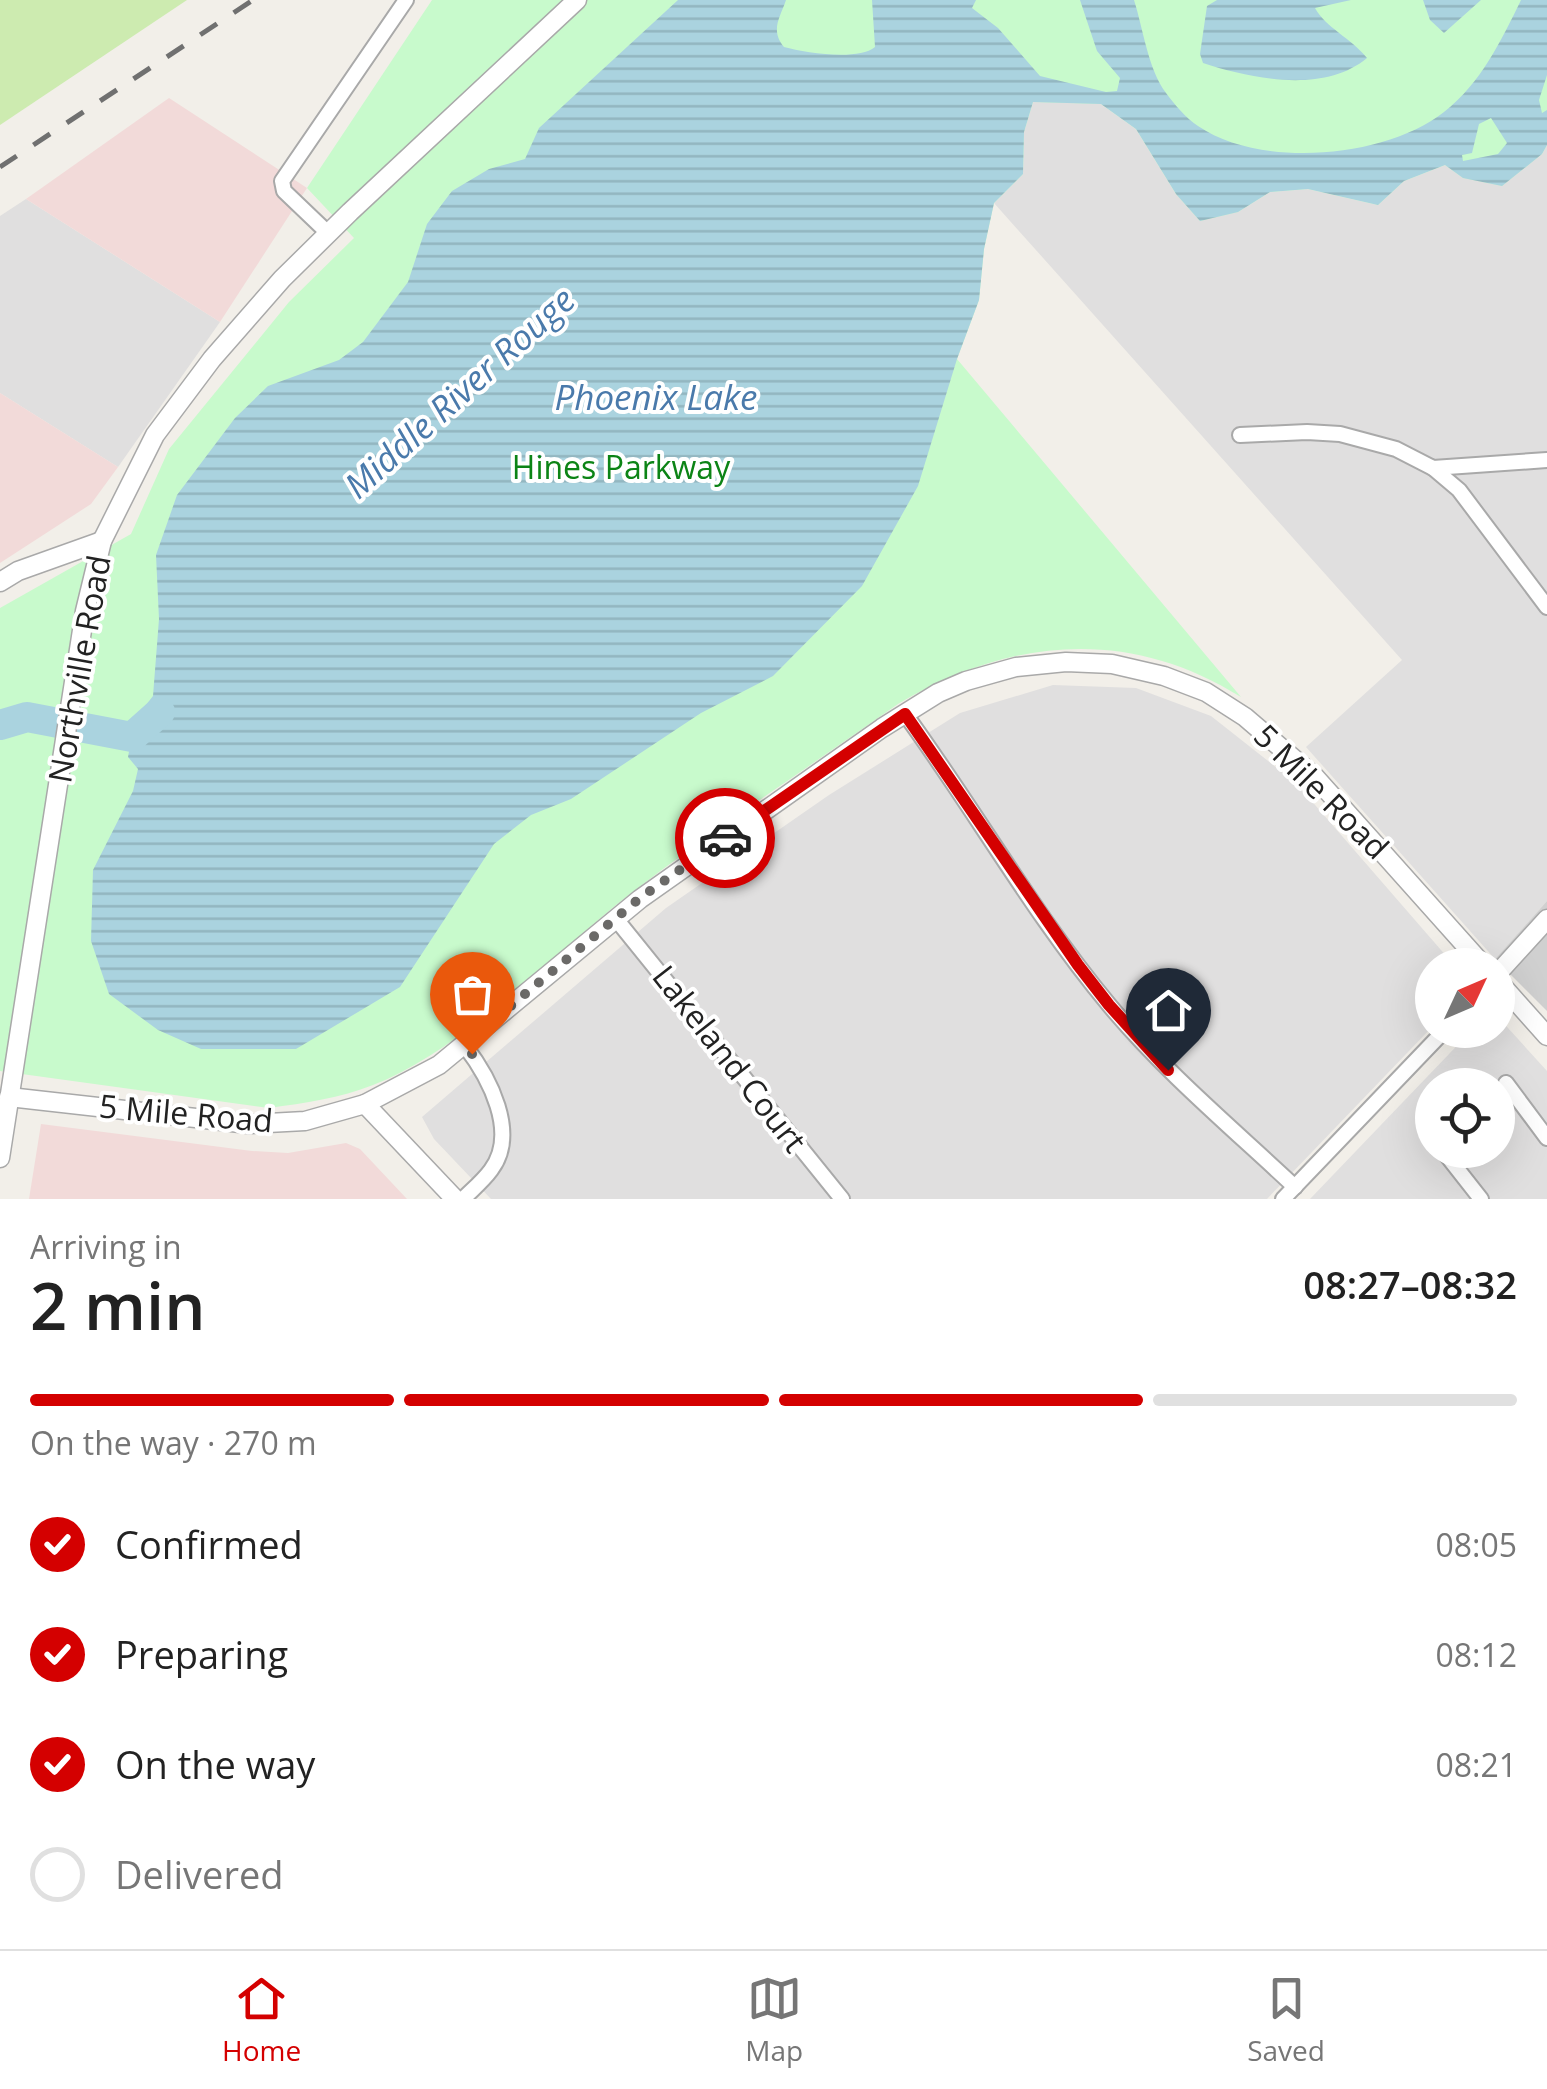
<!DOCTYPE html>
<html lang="en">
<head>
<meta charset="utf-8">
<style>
  :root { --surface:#fff; --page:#f6f6f6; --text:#222; --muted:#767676; --line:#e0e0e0; --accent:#d40000 }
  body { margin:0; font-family:"Open Sans",sans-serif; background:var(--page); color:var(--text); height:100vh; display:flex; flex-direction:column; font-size:38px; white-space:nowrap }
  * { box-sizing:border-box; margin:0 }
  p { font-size:32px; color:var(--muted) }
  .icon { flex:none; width:55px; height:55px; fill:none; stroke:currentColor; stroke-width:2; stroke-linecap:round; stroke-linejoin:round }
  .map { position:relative; height:1199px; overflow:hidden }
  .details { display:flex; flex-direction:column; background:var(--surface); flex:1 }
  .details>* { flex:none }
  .needle { width:65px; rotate:46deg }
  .fabs { position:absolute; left:1415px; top:948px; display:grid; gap:20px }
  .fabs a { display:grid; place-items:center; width:100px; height:100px; border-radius:50%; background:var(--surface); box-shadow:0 10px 40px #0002; font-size:50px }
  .pin { position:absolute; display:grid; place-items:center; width:85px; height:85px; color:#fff; margin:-102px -42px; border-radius:50% 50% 50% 0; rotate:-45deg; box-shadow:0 0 10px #0007 }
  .pin .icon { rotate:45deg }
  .courier { position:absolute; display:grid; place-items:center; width:100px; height:100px; margin:-50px; border:8px solid #d40000; border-radius:50%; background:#fff; color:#222; box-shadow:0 2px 12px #0007 }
  .head em { font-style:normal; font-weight:600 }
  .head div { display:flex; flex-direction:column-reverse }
  .head { display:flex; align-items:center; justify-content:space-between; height:170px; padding:0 30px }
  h1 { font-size:65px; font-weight:600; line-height:75px }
  .bar { display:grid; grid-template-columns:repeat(4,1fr); gap:15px 10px; align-content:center; height:120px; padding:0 30px }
  .bar i { height:12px; border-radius:8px; background:var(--line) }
  .bar .current { background:var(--accent) }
  .bar p { grid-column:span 4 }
  ol { padding:0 30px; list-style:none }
  li { display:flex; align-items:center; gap:30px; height:110px }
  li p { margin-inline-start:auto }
  li .icon { padding:10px; border-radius:50%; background:var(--accent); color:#fff; stroke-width:4 }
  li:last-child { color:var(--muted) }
  li i { width:55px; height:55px; border:5px solid var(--line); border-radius:50% }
  .menu { display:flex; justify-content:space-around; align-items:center; height:140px; border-top:2px solid var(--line); background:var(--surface); font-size:28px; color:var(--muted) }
  .menu a { display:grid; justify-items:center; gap:5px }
  .menu .current { color:var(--accent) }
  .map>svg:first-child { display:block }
  .residential { fill:#e0dfdf; fill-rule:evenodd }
  .commercial { fill:#f2dad9 }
  .religious { fill:#d0d0d0 }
  .grass { fill:#cdebb0 }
  .park { fill:#c8facc }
  .water { fill:url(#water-rules); fill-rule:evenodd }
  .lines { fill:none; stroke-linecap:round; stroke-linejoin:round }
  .river { stroke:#aad3df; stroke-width:30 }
  .minor-casing { stroke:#a9a9a9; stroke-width:18 }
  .tertiary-casing { stroke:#a9a9a9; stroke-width:21 }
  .minor { stroke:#fff; stroke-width:14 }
  .tertiary { stroke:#fff; stroke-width:18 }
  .rail { stroke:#707070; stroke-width:5; stroke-dasharray:20 20; stroke-linecap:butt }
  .done { stroke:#6b6a68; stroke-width:10; stroke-dasharray:0 18 }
  .route { stroke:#d40000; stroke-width:12 }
  .labels { text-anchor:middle; stroke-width:8; stroke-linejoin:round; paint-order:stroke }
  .park-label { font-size:32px; fill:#0c8416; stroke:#fff }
  .street-label { font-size:32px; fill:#222; stroke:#fff }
  .water-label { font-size:35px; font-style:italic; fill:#4a7aab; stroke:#fff }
</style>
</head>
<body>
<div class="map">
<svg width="1547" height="1199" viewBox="0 0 1547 1199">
  <defs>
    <pattern id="water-rules" width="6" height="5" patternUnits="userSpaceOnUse" patternTransform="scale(2.5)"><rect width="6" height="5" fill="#aad3df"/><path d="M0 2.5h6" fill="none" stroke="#92b5bf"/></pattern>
  </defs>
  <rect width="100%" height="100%" fill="#f2efe9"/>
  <!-- residential -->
  <g class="residential">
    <path d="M 1070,101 L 1101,104 L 1136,129 L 1176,194 L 1238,212 L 1270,192 L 1308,189 L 1378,205 L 1404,181 L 1445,165 L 1464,178 L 1542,154 L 1547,145 L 1547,901 L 1495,959 L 1306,747 L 1402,660 L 994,203 L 1023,174 L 1024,132 L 1033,102 Z"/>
    <path d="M 26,199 L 220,322 L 118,467 L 0,393 L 0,216 Z"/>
    <path d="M 1053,685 L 1136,688 L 1211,716 L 1296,783 L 1454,965 L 1432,965 L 1432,1027 L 1267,1199 L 491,1199 L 434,1139 L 422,1117 L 666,908 L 829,795 L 960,713 Z"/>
    <path d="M 1498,1017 L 1547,1071 L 1547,1199 L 1310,1199 L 1472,1030 L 1498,1030 ZM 1432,1085 L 1498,1085 L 1498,1150 L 1432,1150 Z"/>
  </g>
  <!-- commercial -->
  <g class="commercial">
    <path d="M 169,98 L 307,188 L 220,322 L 26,199 Z"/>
    <path d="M 0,393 L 118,467 L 91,504 L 0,563 Z"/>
    <path d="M 41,1124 L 252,1151 L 288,1153 L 346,1143 L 360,1149 L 407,1199 L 29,1199 Z"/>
  </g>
  <!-- religious -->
  <path class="religious" d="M 1547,901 L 1547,1011 L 1495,959 Z"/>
  <!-- grass -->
  <path class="grass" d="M 0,0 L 187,0 L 0,125 Z"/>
  <!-- park -->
  <path class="park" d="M 432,0 L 1547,0 L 1547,145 L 1542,154 L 1502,186 L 1463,178 L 1445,165 L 1404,181 L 1378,205 L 1308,189 L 1270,192 L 1238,212 L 1200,221 L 1176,194 L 1136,129 L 1101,104 L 1033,102 L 1024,132 L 1023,174 L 994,203 L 984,249 L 979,300 L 957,359 L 1241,697 C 1128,626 1009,638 898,704 C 809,767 717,827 630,894 C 554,953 462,1051 373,1085 C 340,1098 305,1103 269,1108 L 0,1071 L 0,608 L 131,534 L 169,449 L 289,302 L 354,238 L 307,188 Z"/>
  <!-- water -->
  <g class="water">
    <path d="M 678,0 L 786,0 C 780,18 770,30 784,47 C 806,53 858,61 875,47 L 872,0 L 976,0 L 972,8 L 998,28 L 1040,76 L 1106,92 L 1117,91 L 1120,78 L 1097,51 L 1080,0 L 1134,0 C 1143,28 1148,69 1166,93 C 1174,104 1187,119 1198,126 C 1261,169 1386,158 1444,112 C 1481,83 1501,41 1521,0 L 1547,0 L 1547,75 L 1539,100 L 1542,113 L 1547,110 L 1547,145 L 1542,154 L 1502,186 L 1463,178 L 1445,165 L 1404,181 L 1378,205 L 1308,189 L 1270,192 L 1238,212 L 1200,221 L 1176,194 L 1136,129 L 1101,104 L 1033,102 L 1024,132 L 1023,174 L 994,203 L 984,249 L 979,300 L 957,359 L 918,486 L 862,586 L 773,676 L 701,713 L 571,799 L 531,815 L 494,844 L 400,987 L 296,1049 L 201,1049 L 158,1030 L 109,994 L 91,941 L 93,870 L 133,791 L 138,769 L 128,757 L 135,719 L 153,696 L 159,619 L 156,555 L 177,495 L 235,418 L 268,386 L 339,360 L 363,342 L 408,282 L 427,224 L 452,191 L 489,169 L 525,159 L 539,128 ZM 1491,118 L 1507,143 L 1498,154 L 1463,161 L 1462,155 L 1472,153 L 1479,124 Z"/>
    <path d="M 1217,0 L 1351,0 L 1315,8 C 1325,27 1352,39 1367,58 C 1324,94 1252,79 1203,63 L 1200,54 L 1207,6 Z"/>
    <path d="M 1423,0 L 1481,0 L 1444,33 L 1430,20 Z"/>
  </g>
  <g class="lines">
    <!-- river -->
    <path class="river" d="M 0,725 L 27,717 L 132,737 L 160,712"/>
    <!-- minor casing -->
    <g class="minor-casing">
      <g id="minor">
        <path d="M 329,234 L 284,191 L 282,181 L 406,0"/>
        <path d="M 1240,435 L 1307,432 L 1340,434 L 1396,449 L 1433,468 L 1547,460"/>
        <path d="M 1433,468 L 1459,490 L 1547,607"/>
        <path d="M 905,714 C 975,810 1034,915 1110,1006 C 1165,1072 1232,1128 1295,1187"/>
        <path d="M 616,919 L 842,1199"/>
        <path d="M 1506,1083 L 1547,1138"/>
        <path d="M 1444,1152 L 1481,1199"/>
        <path d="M 463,1199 C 472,1190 483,1181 491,1170 C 519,1133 489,1077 465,1046"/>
        <path d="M 1283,1199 L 1445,1030"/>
      </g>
    </g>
    <!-- tertiary casing -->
    <g class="tertiary-casing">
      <g id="tertiary">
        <path d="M 0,582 L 18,571 L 102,541"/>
        <path d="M 1498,973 L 1547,919"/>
        <path d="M 1498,981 L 1547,1036"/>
        <path d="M 9,1097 L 249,1124 L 305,1121 L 365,1104 L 439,1065 L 640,899 L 882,728 L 938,693 L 966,681 L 1016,667 L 1066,662 L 1112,664 L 1164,676 L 1206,692 L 1245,717 L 1315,777 L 1483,965"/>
        <path d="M 365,1104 L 455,1199"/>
        <path d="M 0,1158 L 85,611 L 102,541 L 155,435 L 212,359 L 282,279 L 350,212 L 577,0"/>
      </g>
    </g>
    <!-- minor -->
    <use href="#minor" class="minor"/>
    <!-- tertiary -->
    <use href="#tertiary" class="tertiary"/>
    <!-- rail -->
    <path class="rail" d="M 0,167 L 253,0"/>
  </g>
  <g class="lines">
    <!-- done -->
    <path class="done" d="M 472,1054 L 465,1046 L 488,1025 L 640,898 L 725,838"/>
    <!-- route -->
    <path class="route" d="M 725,838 L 905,714 L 1078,965 L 1109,1005 L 1168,1070"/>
  </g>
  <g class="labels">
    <!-- park labels -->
    <g class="park-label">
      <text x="621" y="479">Hines Parkway</text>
    </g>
    <!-- street labels -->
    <g class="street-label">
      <text transform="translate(80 669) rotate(-80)" y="11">Northville Road</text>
      <text transform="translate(1321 792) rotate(45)" y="11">5 Mile Road</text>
      <text transform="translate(729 1059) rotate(52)" y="11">Lakeland Court</text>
      <text transform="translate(186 1114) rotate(5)" y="11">5 Mile Road</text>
    </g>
    <!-- water labels -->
    <g class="water-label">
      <text transform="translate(460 393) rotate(-42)" y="12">Middle River Rouge</text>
      <text x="656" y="410">Phoenix Lake</text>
    </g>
  </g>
</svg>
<div class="fabs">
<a><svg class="needle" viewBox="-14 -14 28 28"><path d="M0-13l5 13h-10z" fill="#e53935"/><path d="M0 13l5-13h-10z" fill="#767676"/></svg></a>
<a><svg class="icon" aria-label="locate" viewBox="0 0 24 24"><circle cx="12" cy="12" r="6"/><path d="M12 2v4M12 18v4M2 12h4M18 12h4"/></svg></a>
</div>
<div class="pin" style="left:472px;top:1054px;background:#ea580c"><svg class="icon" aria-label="bag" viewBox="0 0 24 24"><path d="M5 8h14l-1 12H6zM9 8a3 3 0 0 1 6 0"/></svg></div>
<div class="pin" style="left:1168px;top:1070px;background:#1f2937"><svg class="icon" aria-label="home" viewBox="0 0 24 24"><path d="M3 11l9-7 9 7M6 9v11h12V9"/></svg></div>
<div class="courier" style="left:725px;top:838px"><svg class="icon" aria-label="car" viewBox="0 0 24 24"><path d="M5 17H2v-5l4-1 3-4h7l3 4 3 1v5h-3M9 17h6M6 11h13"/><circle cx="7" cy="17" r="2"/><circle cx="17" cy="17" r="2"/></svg></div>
</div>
<section class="details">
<div class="head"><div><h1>2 min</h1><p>Arriving in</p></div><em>08:27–08:32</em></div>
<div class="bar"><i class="current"></i><i class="current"></i><i class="current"></i><i></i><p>On the way · 270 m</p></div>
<ol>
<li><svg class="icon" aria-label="check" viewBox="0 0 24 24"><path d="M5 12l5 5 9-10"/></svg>Confirmed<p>08:05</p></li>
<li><svg class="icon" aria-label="check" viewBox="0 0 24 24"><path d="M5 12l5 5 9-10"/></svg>Preparing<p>08:12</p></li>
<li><svg class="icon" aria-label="check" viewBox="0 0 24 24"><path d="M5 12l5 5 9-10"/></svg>On the way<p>08:21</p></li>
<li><i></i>Delivered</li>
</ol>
</section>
<nav class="menu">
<a class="current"><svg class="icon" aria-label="home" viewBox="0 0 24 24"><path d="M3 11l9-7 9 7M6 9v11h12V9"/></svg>Home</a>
<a><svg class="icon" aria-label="map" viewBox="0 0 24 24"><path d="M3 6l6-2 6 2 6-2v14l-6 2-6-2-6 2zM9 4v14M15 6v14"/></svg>Map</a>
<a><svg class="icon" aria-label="saved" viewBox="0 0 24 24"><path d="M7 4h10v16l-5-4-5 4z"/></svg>Saved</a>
</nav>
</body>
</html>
